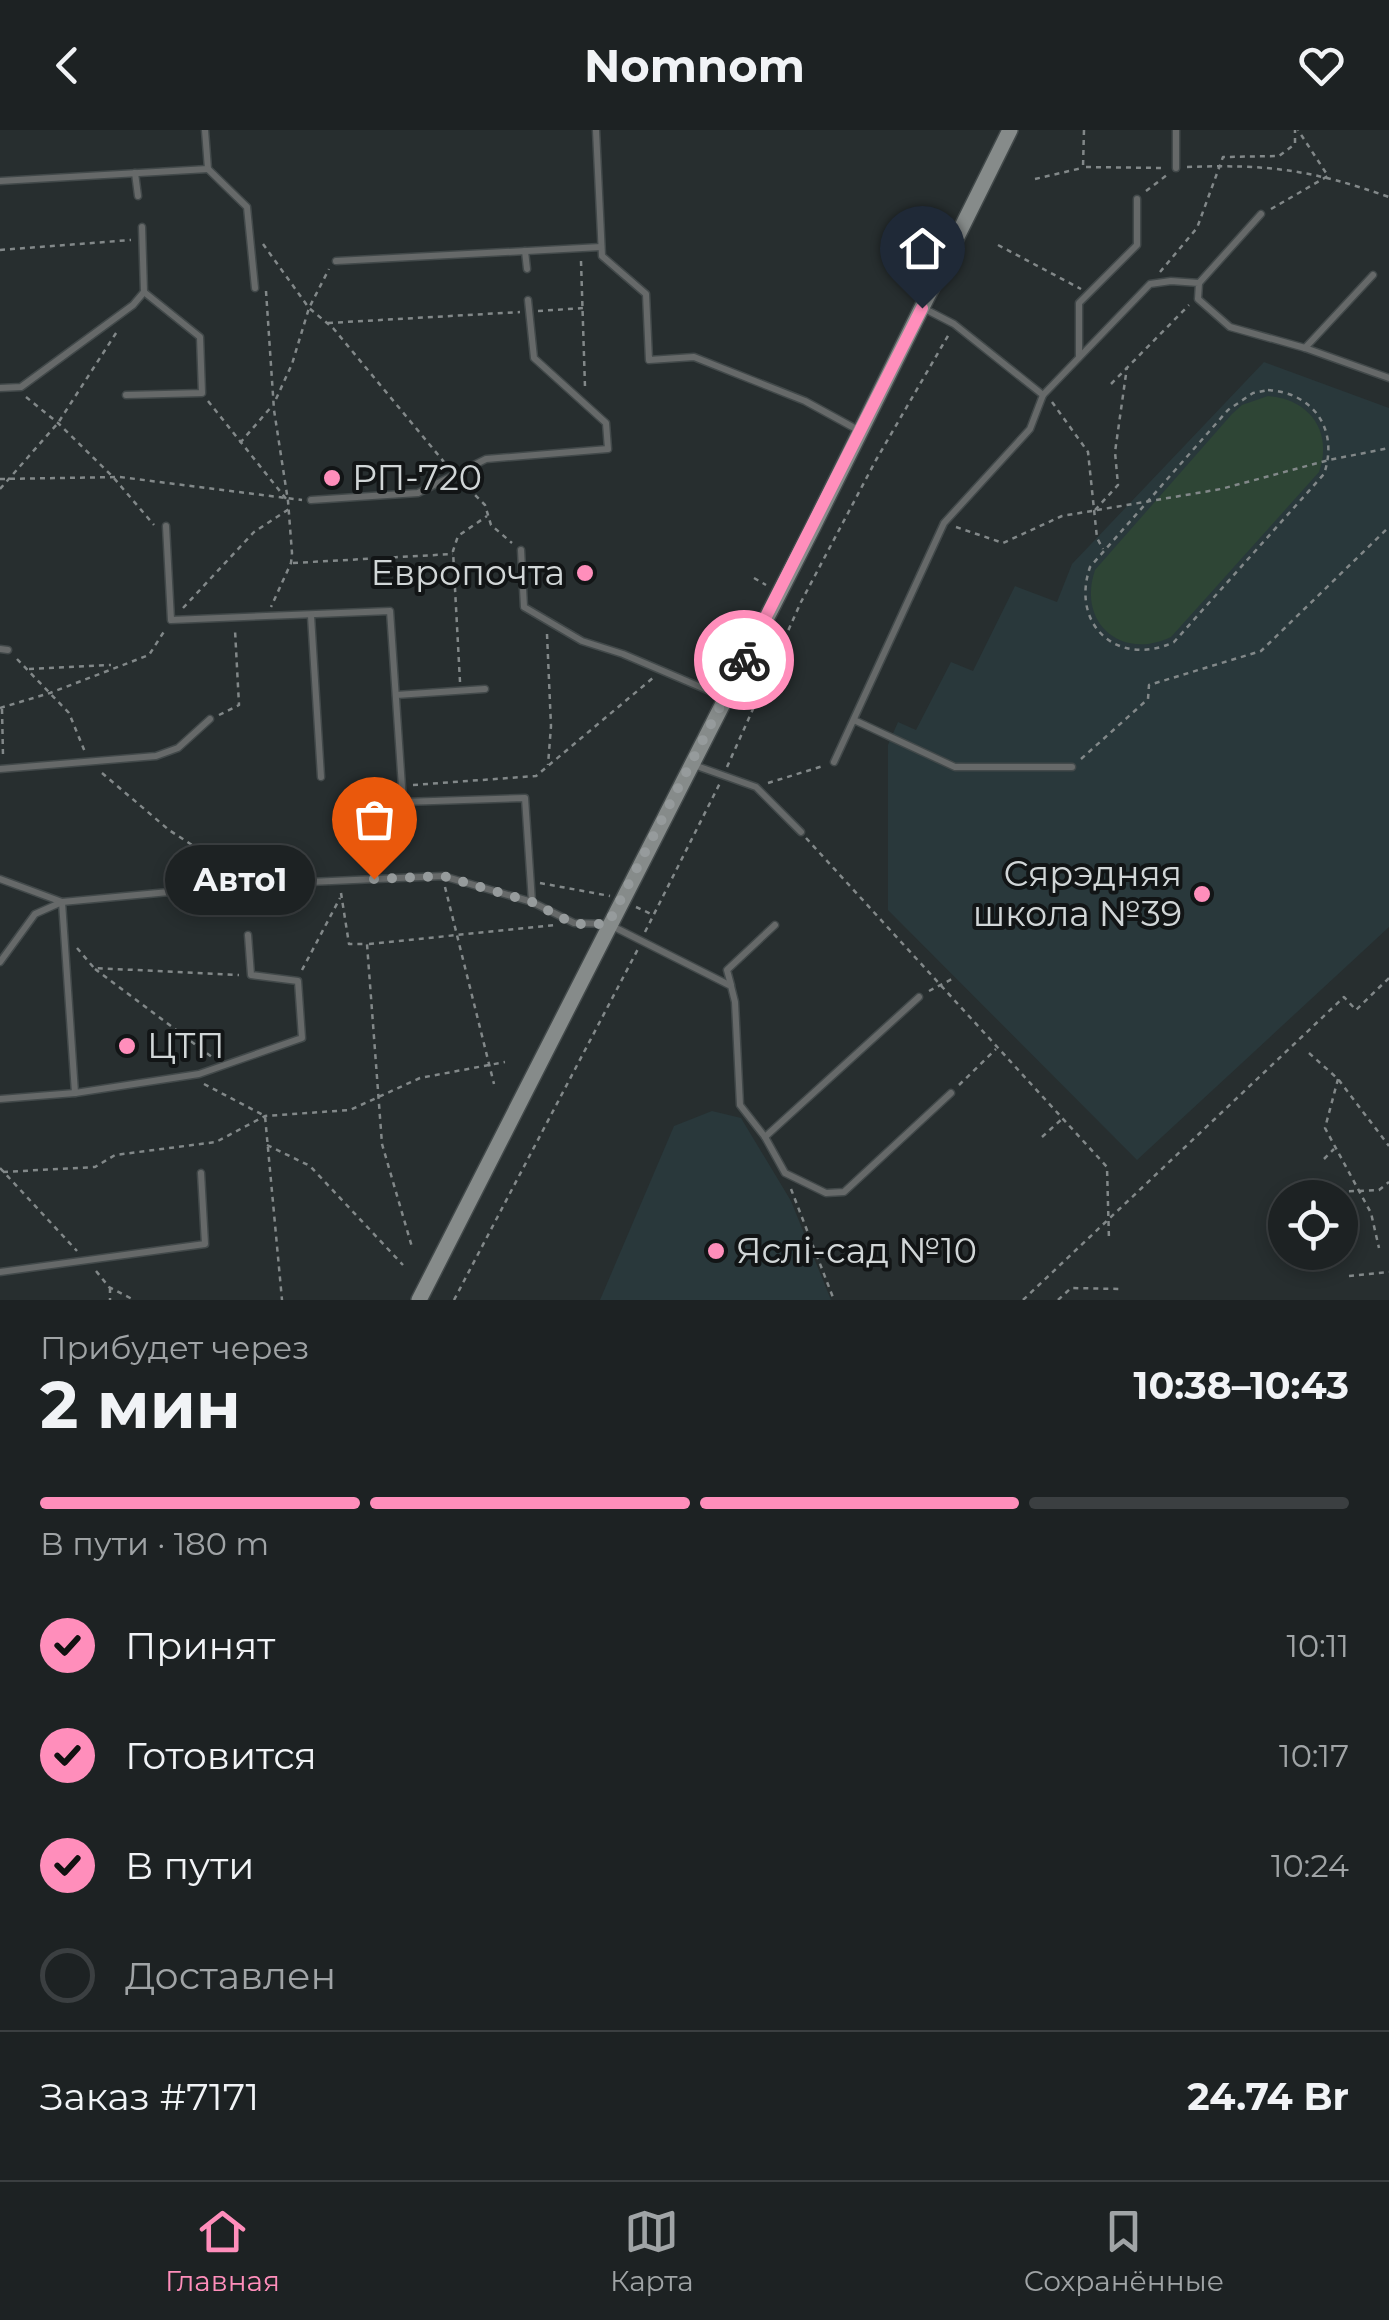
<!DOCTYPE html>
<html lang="ru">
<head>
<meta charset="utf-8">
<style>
  :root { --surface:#1d2223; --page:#252a2b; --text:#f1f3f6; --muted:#a0a4a6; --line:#3b3f41; --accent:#ff8ebb }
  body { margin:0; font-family:Montserrat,sans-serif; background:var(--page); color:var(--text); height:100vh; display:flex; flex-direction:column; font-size:38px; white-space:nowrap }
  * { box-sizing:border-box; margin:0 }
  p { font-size:32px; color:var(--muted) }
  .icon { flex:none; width:55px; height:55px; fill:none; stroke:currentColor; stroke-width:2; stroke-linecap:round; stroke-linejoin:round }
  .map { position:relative; height:1170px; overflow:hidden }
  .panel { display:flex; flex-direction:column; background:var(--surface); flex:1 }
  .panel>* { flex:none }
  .tools { position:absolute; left:1268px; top:1050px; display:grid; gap:20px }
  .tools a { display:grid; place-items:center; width:90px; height:90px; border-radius:50%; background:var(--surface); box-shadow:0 5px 15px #0003,0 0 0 2px var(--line); font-size:50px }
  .pin { position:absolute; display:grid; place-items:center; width:85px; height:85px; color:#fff; margin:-102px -42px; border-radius:50% 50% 50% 0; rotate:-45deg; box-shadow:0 0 10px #0007 }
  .pin .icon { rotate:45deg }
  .courier { position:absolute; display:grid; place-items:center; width:100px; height:100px; margin:-50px; border:8px solid #ff8ebb; border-radius:50%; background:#fff; color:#222; box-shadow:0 2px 12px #0007 }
  .bubble { position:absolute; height:70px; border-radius:35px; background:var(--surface); box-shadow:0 5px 15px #0003,0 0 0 2px var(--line); font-size:32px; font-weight:700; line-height:70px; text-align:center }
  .head em { font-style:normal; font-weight:700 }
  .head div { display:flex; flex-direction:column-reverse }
  .head { display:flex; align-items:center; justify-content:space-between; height:170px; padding:0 40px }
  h1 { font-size:65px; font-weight:700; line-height:75px }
  .bar { display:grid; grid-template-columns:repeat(4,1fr); gap:15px 10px; align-content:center; height:120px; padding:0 40px }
  .bar i { height:12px; border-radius:8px; background:var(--line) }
  .bar .on { background:var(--accent) }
  .bar p { grid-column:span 4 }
  .line { display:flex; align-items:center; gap:25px; padding:0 40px; border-top:2px solid var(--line) }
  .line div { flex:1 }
  ol { padding:0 40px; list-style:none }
  li { display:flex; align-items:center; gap:30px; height:110px }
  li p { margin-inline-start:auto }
  li .icon { padding:10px; border-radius:50%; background:var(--accent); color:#111; stroke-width:4 }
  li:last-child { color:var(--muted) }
  li i { width:55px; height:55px; border:5px solid var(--line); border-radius:50% }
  header { display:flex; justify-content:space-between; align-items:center; height:130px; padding:0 40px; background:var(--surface); font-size:45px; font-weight:700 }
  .tab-bar { display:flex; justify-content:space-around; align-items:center; height:140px; border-top:2px solid var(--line); background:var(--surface); font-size:28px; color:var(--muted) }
  .tab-bar a { display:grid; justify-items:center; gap:5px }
  .tab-bar .on { color:var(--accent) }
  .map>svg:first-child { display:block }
  .built { fill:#29383b }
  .green { fill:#2e4535 }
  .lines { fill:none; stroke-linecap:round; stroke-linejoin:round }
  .lane-casing { stroke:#42494a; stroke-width:9 }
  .secondary-casing { stroke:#42494a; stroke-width:18 }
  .path { stroke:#828889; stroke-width:2.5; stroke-dasharray:5 5; stroke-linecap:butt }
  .lane { stroke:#666969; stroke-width:6 }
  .secondary { stroke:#868b8a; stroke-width:15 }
  .done { stroke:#969b9c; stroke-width:10; stroke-dasharray:0 18 }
  .route { stroke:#ff8ebb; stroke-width:12 }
  .poi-dot { fill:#ff8ebb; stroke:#121516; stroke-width:4 }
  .labels { text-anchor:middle; stroke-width:8; stroke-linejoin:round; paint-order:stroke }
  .poi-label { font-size:35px; fill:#d1d6d7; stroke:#121516; text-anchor:start }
</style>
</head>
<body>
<header><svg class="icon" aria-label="back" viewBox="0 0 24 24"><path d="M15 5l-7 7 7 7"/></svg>Nomnom<svg class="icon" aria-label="heart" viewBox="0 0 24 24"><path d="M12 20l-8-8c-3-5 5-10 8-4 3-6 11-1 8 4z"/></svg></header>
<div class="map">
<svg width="1389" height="1170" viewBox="0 0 1389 1170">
  <rect width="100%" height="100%" fill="#272e2f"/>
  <!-- built -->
  <g class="built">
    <path d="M 1264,232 L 1389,278 L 1389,797 L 1137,1030 L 888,780 L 888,615 L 898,592 L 916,600 L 951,532 L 973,541 L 1015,456 L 1057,472 L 1072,434 Z"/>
    <path d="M 712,981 L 741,988 L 791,1071 L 831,1170 L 600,1170 L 674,996 Z"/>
  </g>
  <!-- green -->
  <path class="green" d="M 1268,266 C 1310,269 1333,302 1319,342 L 1171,507 C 1121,531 1077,493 1095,440 L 1232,284 L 1242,275 Z"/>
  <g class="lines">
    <!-- lane casing -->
    <g class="lane-casing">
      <g id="lane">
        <path d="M 205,0 L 208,39 L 247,77 L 255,158"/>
        <path d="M 596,0 L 602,126 L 646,164 L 649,230 L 694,227 L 805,271 L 858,300"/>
        <path d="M 1176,0 L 1176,38"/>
        <path d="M 135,43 L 138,66"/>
        <path d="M 0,51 L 208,39"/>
        <path d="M 525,121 L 527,139"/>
        <path d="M 336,131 L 601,117"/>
        <path d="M 1199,153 L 1261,84"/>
        <path d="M 1305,218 L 1373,145"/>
        <path d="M 1079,227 L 1079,173 L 1137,115 L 1137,69"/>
        <path d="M 0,258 L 21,257 L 133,175 L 144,162 L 142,97"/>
        <path d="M 126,265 L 202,263 L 200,207 L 144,162"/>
        <path d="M 1043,265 L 1150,154 L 1171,151 L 1199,153 L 1198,169 L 1230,197 L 1305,218 L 1389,248"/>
        <path d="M 311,370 L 418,363 L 486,329 L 608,319 L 606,293 L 534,228 L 528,170"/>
        <path d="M 166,396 L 171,490 L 390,481 L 403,672 L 525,668 L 532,772"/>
        <path d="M 521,420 L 524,477 L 582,511 L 623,524 L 724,567"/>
        <path d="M 311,486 L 321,647"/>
        <path d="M 0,519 L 8,520"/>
        <path d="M 396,565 L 485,559"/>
        <path d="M 854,590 L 955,637 L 1072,637"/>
        <path d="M 834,632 L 944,393 L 1030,299 L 1043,265 L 954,194 L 923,178"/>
        <path d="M 691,634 L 756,657 L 801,702"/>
        <path d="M 0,639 L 156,626 L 178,618 L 210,589"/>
        <path d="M 0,749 L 62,772 L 75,963"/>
        <path d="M 244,755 L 247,776"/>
        <path d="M 0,832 L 35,784 L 62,772 L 244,755 L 443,746 L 532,772 L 574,793 L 608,794 L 731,856 L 735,872 L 740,975 L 765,1007 L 785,1043 L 826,1063 L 844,1062 L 951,963"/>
        <path d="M 731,855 L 727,840 L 775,795"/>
        <path d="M 0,969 L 75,963 L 199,944 L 302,908 L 298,851 L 251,845 L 248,805"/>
        <path d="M 765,1007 L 919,867"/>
        <path d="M 0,1142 L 205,1114 L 201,1043"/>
      </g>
    </g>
    <!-- secondary casing -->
    <g class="secondary-casing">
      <path id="secondary" d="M 419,1170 L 813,397 L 1010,0"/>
    </g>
    <!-- path -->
    <g class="path">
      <path d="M 1084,0 L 1083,37 L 1164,38"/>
      <path d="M 1187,37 C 1269,34 1312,40 1389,67"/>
      <path d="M 1035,49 L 1082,38"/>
      <path d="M 1146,61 L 1167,45"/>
      <path d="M 1271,79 L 1328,46 L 1298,0"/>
      <path d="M 263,114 L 309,178 L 333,198 L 449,338"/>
      <path d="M 998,115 L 1081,159"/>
      <path d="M 0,120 L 131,110"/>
      <path d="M 581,131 L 585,257"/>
      <path d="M 1160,142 L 1197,98 L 1223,27 L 1279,26 L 1295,14 L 1295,0"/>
      <path d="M 266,161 L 274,280 L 288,371 L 292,423 L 291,433 L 271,477"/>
      <path d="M 538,181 L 584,178"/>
      <path d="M 328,193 L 520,182"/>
      <path d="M 1111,254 L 1189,175"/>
      <path d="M 1268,260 C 1314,263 1339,300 1324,344 L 1174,512 C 1119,538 1070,496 1090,437 L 1228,280 L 1253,263 Z"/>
      <path d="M 26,267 L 58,293 L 113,347 L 154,395"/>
      <path d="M 276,269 L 292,234 L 309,178 L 329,139"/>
      <path d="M 208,271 L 287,370"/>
      <path d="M 1052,272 L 1088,322 L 1097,408 L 1103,419"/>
      <path d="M 240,313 L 272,276"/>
      <path d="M 0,349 L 120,347 L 302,370"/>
      <path d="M 461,351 L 485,375 L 491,395 L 512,413"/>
      <path d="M 0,359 L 58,293 L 118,200"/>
      <path d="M 1095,380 L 1118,355 L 1115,322 L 1127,237"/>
      <path d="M 956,397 L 1003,413 L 1062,386 L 1221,359 L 1329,330 L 1389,318"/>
      <path d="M 293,433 L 453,424"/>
      <path d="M 754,448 L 766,455"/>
      <path d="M 183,478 L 254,402 L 289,379"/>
      <path d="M 547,504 L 551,596 L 548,635"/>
      <path d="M 17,529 L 69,583 L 85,622"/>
      <path d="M 29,539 L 111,535"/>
      <path d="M 460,552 L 453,421 L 458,406 L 487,386"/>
      <path d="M 0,578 L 50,563 L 149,525 L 165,500"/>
      <path d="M 2,579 L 3,626"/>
      <path d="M 219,585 L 239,575 L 235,500"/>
      <path d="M 1081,629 L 1148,569 L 1149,555 L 1261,521 L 1389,397"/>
      <path d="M 727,637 L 801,472 L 876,330 L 949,204"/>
      <path d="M 102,643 L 169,700 L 235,743"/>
      <path d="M 768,653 L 823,636"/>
      <path d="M 413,655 L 536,646 L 654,547"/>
      <path d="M 806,708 L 1107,1037 L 1109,1110"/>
      <path d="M 540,753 L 610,766"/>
      <path d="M 445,757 L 494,954"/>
      <path d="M 341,763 L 349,814 L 367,814 L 382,1014 L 412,1117"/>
      <path d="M 636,777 L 651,784"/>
      <path d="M 645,802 L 720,653"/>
      <path d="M 369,814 L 555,795"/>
      <path d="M 77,818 L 94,838 L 239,845"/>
      <path d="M 95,839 L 212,927"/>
      <path d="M 302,840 L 340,768"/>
      <path d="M 929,861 L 954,848"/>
      <path d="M 1309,923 L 1338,949 L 1389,1016"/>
      <path d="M 1338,949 L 1325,998 L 1371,1083 L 1379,1118"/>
      <path d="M 204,954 L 265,986 L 282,1170"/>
      <path d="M 959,955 L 996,919"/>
      <path d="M 1042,1007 L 1063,988"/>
      <path d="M 267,1015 L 310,1036 L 403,1135"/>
      <path d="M 1324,1029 L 1334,1019"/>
      <path d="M 0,1038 L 77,1121"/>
      <path d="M 3,1042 L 95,1037 L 115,1025 L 216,1012 L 265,986 L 350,980 L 420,948 L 505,932"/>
      <path d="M 791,1059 L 834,1170"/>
      <path d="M 1289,1064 L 1379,1060 L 1389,1052"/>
      <path d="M 96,1141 L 109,1157 L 134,1170"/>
      <path d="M 1349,1146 L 1389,1142"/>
      <path d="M 110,1158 L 110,1170"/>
      <path d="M 454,1170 L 638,819"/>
      <path d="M 1023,1170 L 1344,867 L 1356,880 L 1389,848"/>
      <path d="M 1058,1170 L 1071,1158 L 1120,1159"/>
    </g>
    <!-- lane -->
    <use href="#lane" class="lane"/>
    <!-- secondary -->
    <use href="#secondary" class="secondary"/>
  </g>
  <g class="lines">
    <!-- done -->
    <path class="done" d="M 374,749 L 443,746 L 532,772 L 574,794 L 608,794 L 744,530"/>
    <!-- route -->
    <path class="route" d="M 744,530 L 922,178"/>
  </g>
  <!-- markers -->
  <g class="poi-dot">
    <circle cx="332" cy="348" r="10"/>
    <circle cx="585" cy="443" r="10"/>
    <circle cx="1202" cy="764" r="10"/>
    <circle cx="127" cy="916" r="10"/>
    <circle cx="716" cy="1121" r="10"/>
  </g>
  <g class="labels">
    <!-- poi labels -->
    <g class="poi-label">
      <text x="352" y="360">РП-720</text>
      <text x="565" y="455" text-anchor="end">Европочта</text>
      <text x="1182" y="756" text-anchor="end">Сярэдняя<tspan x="1182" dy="40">школа №39</tspan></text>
      <text x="147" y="928">ЦТП</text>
      <text x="736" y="1133">Яслі-сад №10</text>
    </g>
  </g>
</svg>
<div class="tools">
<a><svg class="icon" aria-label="locate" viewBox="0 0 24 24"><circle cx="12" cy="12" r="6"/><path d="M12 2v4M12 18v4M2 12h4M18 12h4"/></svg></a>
</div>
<div class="pin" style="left:374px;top:749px;background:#ea580c"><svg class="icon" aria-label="bag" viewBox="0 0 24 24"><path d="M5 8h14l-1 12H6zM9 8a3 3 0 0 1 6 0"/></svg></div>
<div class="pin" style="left:922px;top:178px;background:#1f2937"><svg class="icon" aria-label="home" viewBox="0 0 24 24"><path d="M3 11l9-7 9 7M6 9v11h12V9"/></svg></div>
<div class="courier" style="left:744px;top:530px"><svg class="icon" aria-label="bike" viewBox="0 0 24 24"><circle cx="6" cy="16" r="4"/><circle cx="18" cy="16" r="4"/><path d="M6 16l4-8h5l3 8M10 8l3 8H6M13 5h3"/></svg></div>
<div class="bubble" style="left:165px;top:715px;width:150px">Авто1</div>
</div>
<section class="panel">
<div class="head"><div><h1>2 мин</h1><p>Прибудет через</p></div><em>10:38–10:43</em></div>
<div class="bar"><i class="on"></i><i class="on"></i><i class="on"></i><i></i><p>В пути · 180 m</p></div>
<ol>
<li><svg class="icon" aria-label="check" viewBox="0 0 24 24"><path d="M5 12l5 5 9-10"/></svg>Принят<p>10:11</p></li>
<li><svg class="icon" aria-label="check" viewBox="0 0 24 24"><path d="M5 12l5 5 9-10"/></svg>Готовится<p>10:17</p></li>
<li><svg class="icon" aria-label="check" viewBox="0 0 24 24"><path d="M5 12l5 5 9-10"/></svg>В пути<p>10:24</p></li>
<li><i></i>Доставлен</li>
</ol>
<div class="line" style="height:130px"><div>Заказ #7171</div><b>24.74 Br</b></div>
</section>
<nav class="tab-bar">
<a class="on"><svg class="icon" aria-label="home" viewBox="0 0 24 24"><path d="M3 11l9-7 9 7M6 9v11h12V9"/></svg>Главная</a>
<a><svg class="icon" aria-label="map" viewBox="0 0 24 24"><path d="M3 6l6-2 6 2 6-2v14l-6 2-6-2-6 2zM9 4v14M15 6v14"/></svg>Карта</a>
<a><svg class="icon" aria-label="saved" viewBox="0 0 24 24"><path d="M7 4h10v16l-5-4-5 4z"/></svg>Сохранённые</a>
</nav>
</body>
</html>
